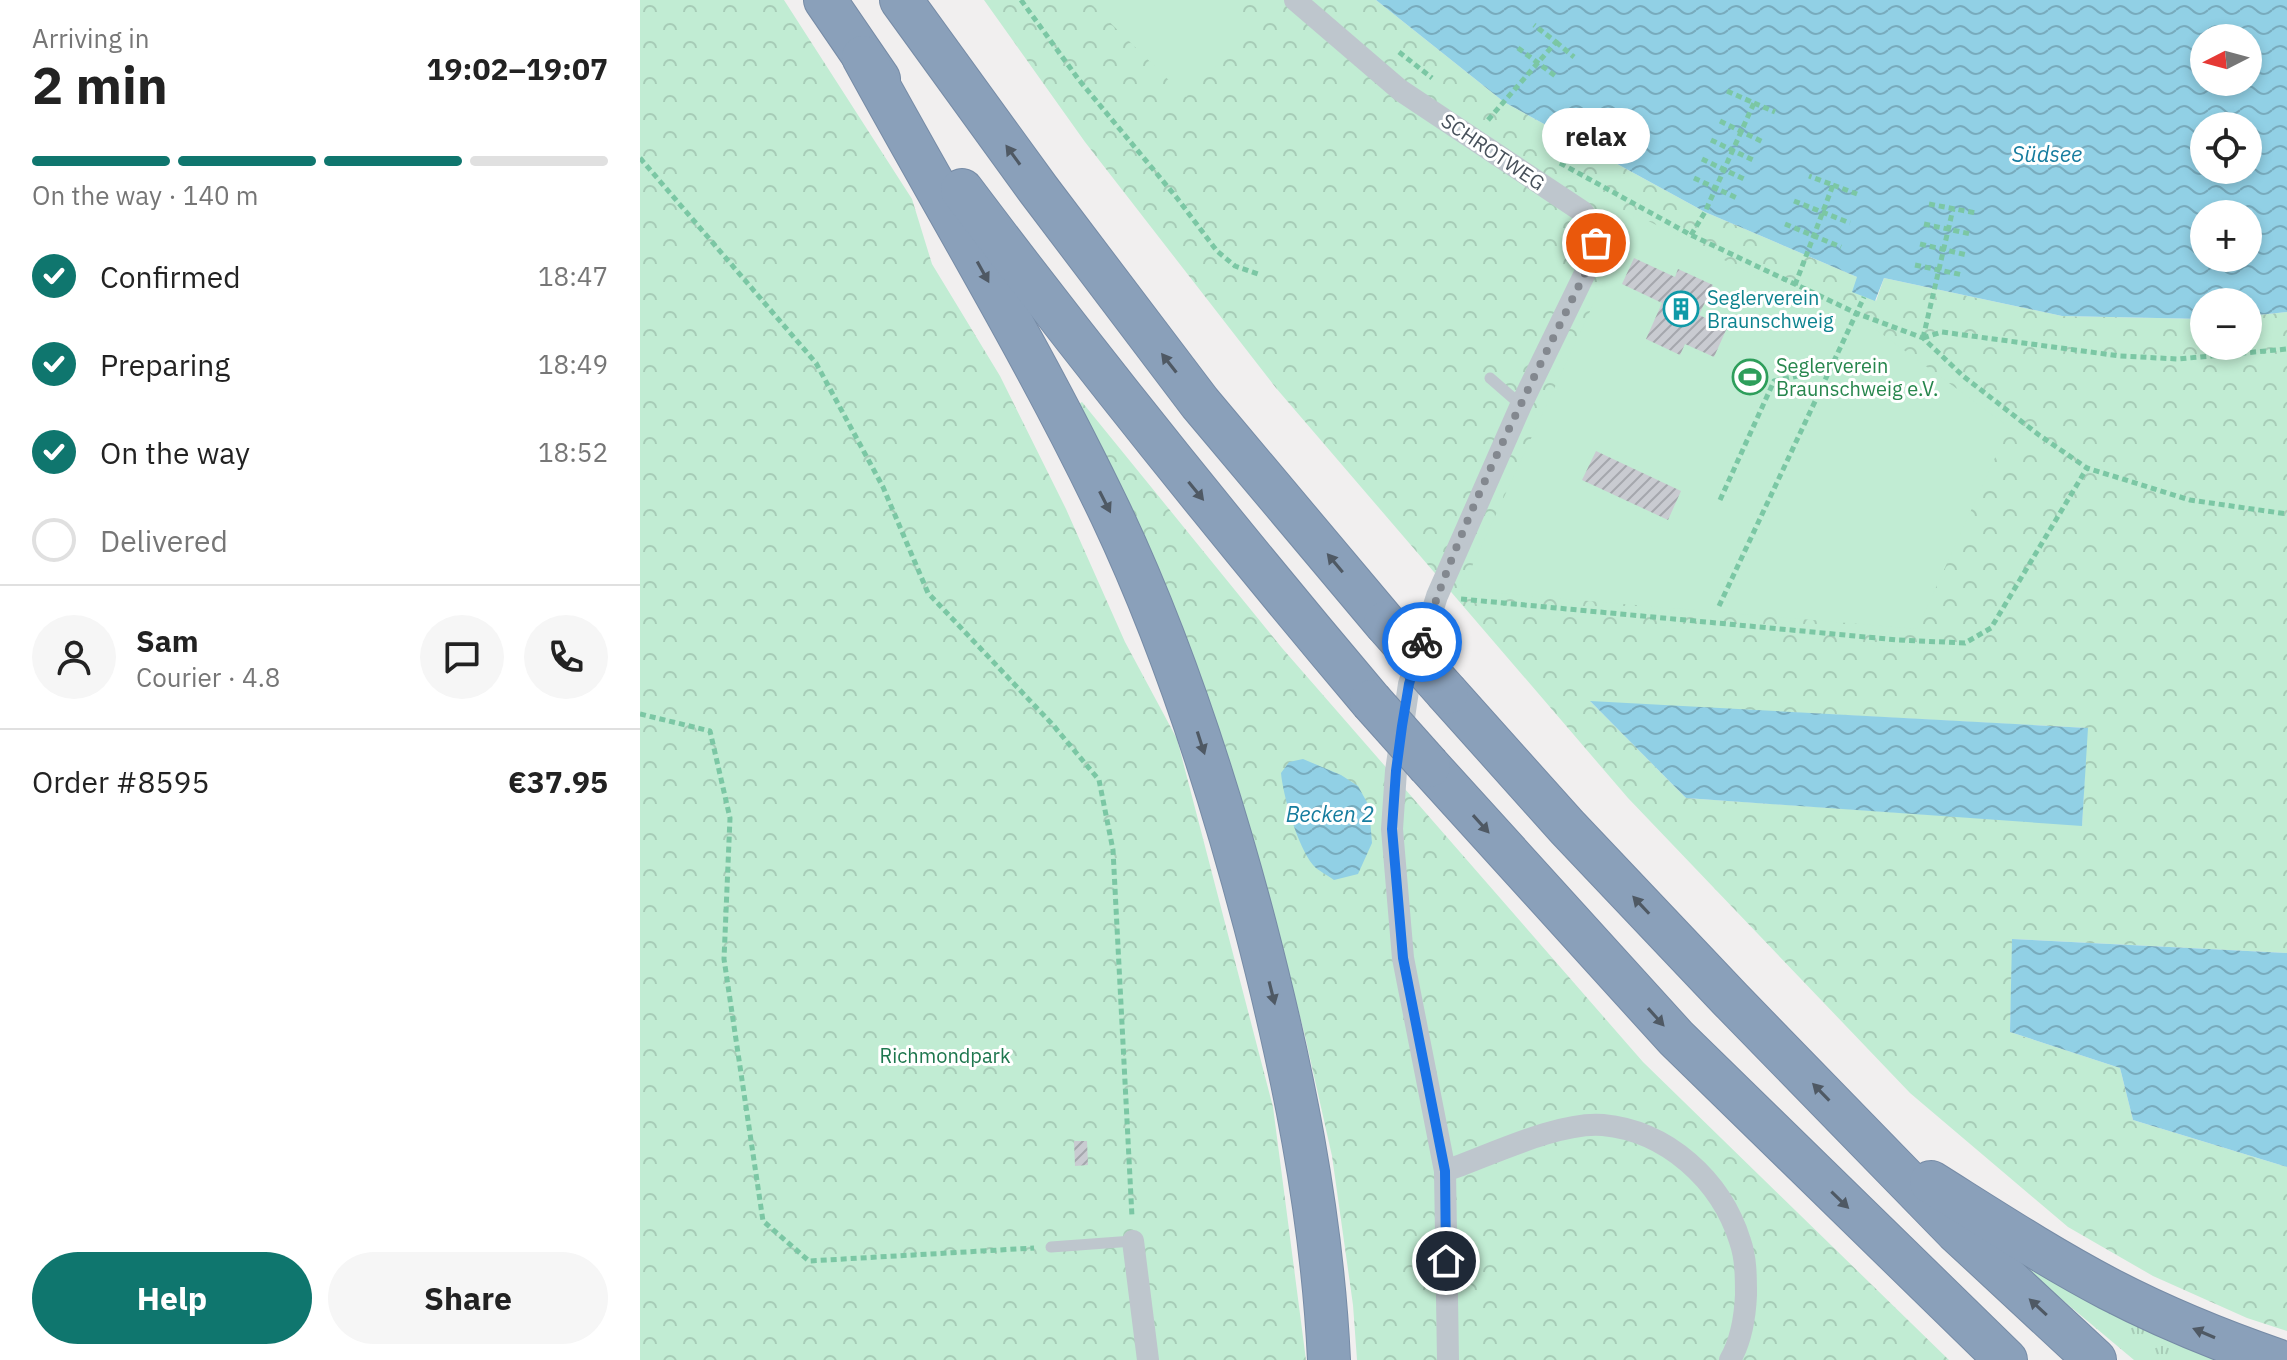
<!DOCTYPE html>
<html lang="en">
<head>
<meta charset="utf-8">
<style>
  :root { --surface:#fff; --page:#f6f6f6; --text:#222; --muted:#767676; --line:#e0e0e0; --accent:#0f766e }
  body { margin:0; font-family:"IBM Plex Sans",sans-serif; background:var(--page); color:var(--text); height:100vh; display:flex; flex-direction:column; font-size:30px; white-space:nowrap }
  * { box-sizing:border-box; margin:0 }
  p { font-size:26px; color:var(--muted) }
  .icon { flex:none; width:44px; height:44px; fill:none; stroke:currentColor; stroke-width:2; stroke-linecap:round; stroke-linejoin:round }
  .map { position:relative; flex:1; overflow:hidden }
  .side { display:flex; flex-direction:column; background:var(--surface); width:640px }
  .side>* { flex:none }
  .needle { width:52px; rotate:264deg }
  .buttons { position:absolute; left:1550px; top:24px; display:grid; gap:16px }
  .buttons a { display:grid; place-items:center; width:72px; height:72px; border-radius:50%; background:var(--surface); box-shadow:0 4px 12px #0003; font-size:40px }
  .pin { position:absolute; display:grid; place-items:center; width:68px; height:68px; color:#fff; margin:-34px; border:4px solid #fff; border-radius:50%; box-shadow:0 2px 8px #0007 }
  .courier { position:absolute; display:grid; place-items:center; width:80px; height:80px; margin:-40px; border:6px solid #1a73e8; border-radius:50%; background:#fff; color:#222; box-shadow:0 2px 10px #0007 }
  .bubble { position:absolute; height:56px; border-radius:28px; background:var(--surface); box-shadow:0 4px 12px #0003; font-size:26px; font-weight:700; line-height:56px; text-align:center }
  .overview em { font-style:normal; font-weight:700 }
  .overview div { display:flex; flex-direction:column-reverse }
  .overview { display:flex; align-items:center; justify-content:space-between; height:136px; padding:0 32px }
  h1 { font-size:52px; font-weight:700; line-height:60px }
  .bar { display:grid; grid-template-columns:repeat(4,1fr); gap:12px 8px; align-content:center; height:96px; padding:0 32px }
  .bar i { height:10px; border-radius:6px; background:var(--line) }
  .bar .active { background:var(--accent) }
  .bar p { grid-column:span 4 }
  .line { display:flex; align-items:center; gap:20px; padding:0 32px; border-top:2px solid var(--line) }
  .line div { flex:1 }
  .round { display:grid; place-items:center; flex:none; width:84px; height:84px; border-radius:42px; background:var(--page) }
  ol { padding:0 32px; list-style:none }
  li { display:flex; align-items:center; gap:24px; height:88px }
  li p { margin-inline-start:auto }
  li .icon { padding:8px; border-radius:50%; background:var(--accent); color:#fff; stroke-width:4 }
  li:last-child { color:var(--muted) }
  li i { width:44px; height:44px; border:4px solid var(--line); border-radius:50% }
  .action { display:flex; gap:16px; margin-top:auto; padding:16px 32px }
  .action a { flex:1; height:92px; border-radius:48px; background:var(--accent); color:#fff; font-size:32px; font-weight:700; line-height:92px; text-align:center }
  .action a+a { background:var(--page); color:var(--text) }
  main { display:flex; flex:1; min-height:0 }
  .map>svg:first-child { display:block }
  .grass { fill:url(#grass-tufts) }
  .park { fill:url(#park-crowns); fill-rule:evenodd }
  .garden { fill:#c1ecd3 }
  .water { fill:url(#water-waves); fill-rule:evenodd }
  .building { fill:url(#building-hatch) }
  .lines { fill:none; stroke-linecap:round; stroke-linejoin:round }
  .highway-casing { stroke:#768ba6; stroke-width:44 }
  .path { stroke:#7bc7a4; stroke-width:5; stroke-dasharray:6 4; stroke-linecap:butt }
  .lane { stroke:#bec6cd; stroke-width:11 }
  .street { stroke:#bec6cd; stroke-width:22 }
  .highway { stroke:#8aa0ba; stroke-width:42 }
  .highway-bridge-casing { stroke:#768ba6; stroke-width:44; stroke-linecap:butt }
  .highway-bridge { stroke:#8aa0ba; stroke-width:42 }
  .oneway { fill:#4f5964 }
  .done { stroke:#83888f; stroke-width:8; stroke-dasharray:0 14.4 }
  .route { stroke:#1a73e8; stroke-width:10 }
  .labels { text-anchor:middle; stroke-width:6; stroke-linejoin:round; paint-order:stroke }
  .street-label { font-size:20px; fill:#48515b; stroke:#fff }
  .culture-label { font-size:20px; fill:#0d838f; stroke:#fff; text-anchor:start }
  .leisure-label { font-size:20px; fill:#27864d; stroke:#fff; text-anchor:start }
  .park-label { font-size:20px; fill:#1e774e; stroke:#fff }
  .water-label { font-size:22px; font-style:italic; fill:#177d9f; stroke:#fff }
</style>
</head>
<body>
<main>
<section class="side">
<div class="overview"><div><h1>2 min</h1><p>Arriving in</p></div><em>19:02–19:07</em></div>
<div class="bar"><i class="active"></i><i class="active"></i><i class="active"></i><i></i><p>On the way · 140 m</p></div>
<ol>
<li><svg class="icon" aria-label="check" viewBox="0 0 24 24"><path d="M5 12l5 5 9-10"/></svg>Confirmed<p>18:47</p></li>
<li><svg class="icon" aria-label="check" viewBox="0 0 24 24"><path d="M5 12l5 5 9-10"/></svg>Preparing<p>18:49</p></li>
<li><svg class="icon" aria-label="check" viewBox="0 0 24 24"><path d="M5 12l5 5 9-10"/></svg>On the way<p>18:52</p></li>
<li><i></i>Delivered</li>
</ol>
<div class="line" style="height:144px"><a class="round"><svg class="icon" aria-label="person" viewBox="0 0 24 24"><circle cx="12" cy="8" r="4"/><path d="M4 21q1-7 8-7t8 7"/></svg></a><div><b>Sam</b><p>Courier · 4.8</p></div><a class="round"><svg class="icon" aria-label="chat" viewBox="0 0 24 24"><path d="M4 5h16v11H9l-5 4z"/></svg></a><a class="round"><svg class="icon" aria-label="phone" viewBox="0 0 24 24"><path d="M5 4h4l2 5-3 2q2 4 5 5l2-3 5 2v4C11 20 4 13 5 4z"/></svg></a></div>
<div class="line" style="height:104px"><div>Order #8595</div><b>€37.95</b></div>
<div class="action"><a>Help</a><a>Share</a></div>
</section>
<div class="map">
<svg width="1647" height="1360" viewBox="0 0 1647 1360">
  <defs>
    <pattern id="grass-tufts" width="24" height="20" patternUnits="userSpaceOnUse" patternTransform="scale(2)"><rect width="24" height="20" fill="#c1ecd3"/><path d="M3 7l-1-3M5 7V3M7 7l1-3M15 17l-1-3M17 17v-4M19 17l1-3" fill="none" stroke="#a7ccb7"/></pattern>
    <pattern id="park-crowns" width="20" height="18" patternUnits="userSpaceOnUse" patternTransform="scale(2)"><rect width="20" height="18" fill="#c1ecd3"/><path d="M2 6a3 3 0 1 1 6 0M12 15a3 3 0 1 1 6 0" fill="none" stroke="#a7ccb7"/></pattern>
    <pattern id="water-waves" width="16" height="10" patternUnits="userSpaceOnUse" patternTransform="scale(2)"><rect width="16" height="10" fill="#91d0e5"/><path d="M0 5q4-4 8 0t8 0" fill="none" stroke="#78abbd"/></pattern>
    <pattern id="building-hatch" width="6" height="6" patternUnits="userSpaceOnUse" patternTransform="scale(2)"><rect width="6" height="6" fill="#c9cbd1"/><path d="M-1 1l2-2M0 6l6-6M5 7l2-2" fill="none" stroke="#a5a7ad"/></pattern>
  </defs>
  <rect width="100%" height="100%" fill="#f1efef"/>
  <!-- grass -->
  <path class="grass" d="M 1382,1266 L 1583,1360 L 1494,1360 Z"/>
  <!-- park -->
  <g class="park">
    <path d="M 0,0 L 144,0 L 272,199 L 292,264 L 360,376 L 426,509 L 485,642 L 537,739 L 633,1107 L 666,1360 L 0,1360 Z"/>
    <path d="M 344,0 L 736,0 L 864,102 L 1065,212 L 1217,277 L 1236,301 L 1244,278 L 1422,316 L 1564,319 L 1564,346 L 1608,346 L 1608,316 L 1647,312 L 1647,953 L 1373,939 L 1370,1032 L 1480,1068 L 1493,1120 L 1647,1167 L 1647,1331 L 1607,1318 L 1513,1276 L 1428,1227 L 1270,1093 L 988,798 L 636,388 L 445,142 ZM 951,702 L 1447,728 L 1442,825 L 1046,798 Z"/>
    <path d="M 442,402 L 642,648 L 1003,1062 L 1309,1360 L 717,1360 L 713,1305 L 692,1156 L 665,1036 L 623,873 L 554,662 L 437,405 Z"/>
  </g>
  <!-- garden -->
  <g class="garden">
    <path d="M 447,0 L 572,0 L 607,34 L 546,97 Z"/>
    <path d="M 995,214 L 1115,276 L 1231,326 L 1369,427 L 1277,629 L 821,590 Z"/>
  </g>
  <!-- water -->
  <g class="water">
    <path d="M 736,0 L 1647,0 L 1647,312 L 1608,316 L 1608,302 L 1564,302 L 1564,319 L 1422,316 L 1244,278 L 1235,301 L 1212,292 L 1217,277 L 1065,212 L 864,102 ZM 1608,38 L 1608,82 L 1564,82 L 1564,38 ZM 1608,126 L 1608,170 L 1564,170 L 1564,126 ZM 1564,214 L 1608,214 L 1608,258 L 1564,258 Z"/>
    <path d="M 950,701 L 1448,728 L 1442,826 L 1046,798 Z"/>
    <path d="M 663,759 L 701,775 L 718,786 L 729,806 L 732,843 L 718,874 L 694,880 C 688,875 678,871 673,865 C 658,847 643,796 641,773 L 649,762 Z"/>
    <path d="M 1372,939 L 1647,953 L 1647,1167 L 1493,1120 L 1480,1068 L 1370,1032 Z"/>
  </g>
  <!-- building -->
  <g class="building">
    <path d="M 994,258 L 1035,277 L 1038,269 L 1073,285 L 1059,315 L 1087,328 L 1074,357 L 1045,344 L 1040,355 L 1006,339 L 1022,303 L 982,284 Z"/>
    <path d="M 956,451 L 1041,491 L 1028,520 L 942,480 Z"/>
    <path d="M 434,1141 L 447,1141 L 448,1165 L 435,1166 Z"/>
  </g>
  <g class="lines">
    <!-- highway casing -->
    <g class="highway-casing">
      <g id="highway">
        <path d="M 185,0 L 239,79"/>
        <path d="M 261,0 L 398,189 L 560,403 L 745,623"/>
        <path d="M 223,57 C 306,209 396,357 471,514 C 533,645 578,785 615,925 C 652,1067 682,1212 689,1360"/>
        <path d="M 322,190 C 454,365 590,534 731,701"/>
        <path d="M 807,693 L 927,827 L 1091,1000 L 1316,1231 L 1455,1360"/>
        <path d="M 789,766 L 1036,1038 L 1366,1360"/>
        <path d="M 1291,1182 C 1350,1219 1408,1257 1469,1289 C 1523,1317 1579,1340 1637,1360"/>
      </g>
    </g>
    <!-- path -->
    <g class="path">
      <path d="M 381,0 L 439,80 L 537,198 L 577,251 L 595,266 L 618,274"/>
      <path d="M 916,42 L 934,57"/>
      <path d="M 878,48 L 918,78"/>
      <path d="M 759,52 L 792,78"/>
      <path d="M 1114,103 L 1135,112"/>
      <path d="M 848,120 L 916,42 L 894,25"/>
      <path d="M 1080,121 L 1123,142"/>
      <path d="M 1071,140 L 1115,161"/>
      <path d="M 0,158 L 176,363 L 243,487 L 288,593 L 413,725 L 459,780 L 473,850 L 492,1217"/>
      <path d="M 1062,159 L 1106,180"/>
      <path d="M 920,163 L 1051,235 L 1216,313 L 1283,338 L 1323,376 L 1399,435 L 1447,468 L 1550,500 L 1647,514"/>
      <path d="M 1054,178 L 1097,198"/>
      <path d="M 1193,185 L 1217,194"/>
      <path d="M 1154,201 L 1210,223"/>
      <path d="M 1289,204 L 1336,213"/>
      <path d="M 1145,224 L 1201,247"/>
      <path d="M 1284,224 L 1331,234"/>
      <path d="M 1051,235 L 1065,212 L 1114,103 L 1087,91"/>
      <path d="M 1280,244 L 1327,255"/>
      <path d="M 1275,265 L 1323,275"/>
      <path d="M 1155,285 L 1193,185 L 1169,176"/>
      <path d="M 1283,338 L 1302,332 L 1480,356 L 1538,359 L 1647,349"/>
      <path d="M 1283,338 L 1313,209"/>
      <path d="M 1080,500 L 1134,381 L 1190,369"/>
      <path d="M 821,599 L 1258,640 L 1325,643 L 1351,628 L 1447,468"/>
      <path d="M 1079,606 L 1224,297"/>
      <path d="M 0,714 L 70,731 L 90,818 L 84,959 L 123,1221 L 169,1261 L 394,1248"/>
    </g>
    <!-- lane -->
    <g class="lane">
      <path d="M 850,378 L 881,405"/>
      <path d="M 411,1247 L 493,1241"/>
    </g>
    <!-- street -->
    <g class="street">
      <path d="M 655,0 L 760,90 L 943,212 L 952,226 L 956,243 L 947,269 L 881,405 L 797,596 L 769,684 L 756,771 L 752,829 L 763,958 L 805,1171 L 808,1360"/>
      <path d="M 805,1171 C 849,1156 919,1121 963,1125 C 1027,1131 1081,1180 1100,1241 C 1106,1258 1106,1277 1106,1295 C 1105,1317 1101,1341 1090,1360"/>
      <path d="M 493,1241 L 508,1360"/>
    </g>
    <!-- highway -->
    <use href="#highway" class="highway"/>
    <!-- highway-bridge casing -->
    <g class="highway-bridge-casing">
      <g id="highway-bridge">
        <path d="M 745,623 L 807,693"/>
        <path d="M 731,701 L 789,766"/>
      </g>
    </g>
    <!-- highway-bridge -->
    <use href="#highway-bridge" class="highway-bridge"/>
  </g>
  <!-- one-way arrows -->
  <defs><path id="oneway-solid" d="M-6-.8H1V-3.2L6.5 0L1 3.2V.8H-6Z" transform="scale(2)"/></defs>
  <g class="oneway">
    <use href="#oneway-solid" transform="translate(373 155) rotate(-126)"/>
    <use href="#oneway-solid" transform="translate(343 272) rotate(61)"/>
    <use href="#oneway-solid" transform="translate(529 363) rotate(-128)"/>
    <use href="#oneway-solid" transform="translate(556 491) rotate(51)"/>
    <use href="#oneway-solid" transform="translate(465 502) rotate(63)"/>
    <use href="#oneway-solid" transform="translate(695 563) rotate(-130)"/>
    <use href="#oneway-solid" transform="translate(561 743) rotate(72)"/>
    <use href="#oneway-solid" transform="translate(841 824) rotate(48)"/>
    <use href="#oneway-solid" transform="translate(1001 905) rotate(-133)"/>
    <use href="#oneway-solid" transform="translate(632 993) rotate(76)"/>
    <use href="#oneway-solid" transform="translate(1016 1017) rotate(48)"/>
    <use href="#oneway-solid" transform="translate(1181 1092) rotate(-134)"/>
    <use href="#oneway-solid" transform="translate(1200 1200) rotate(44)"/>
    <use href="#oneway-solid" transform="translate(1398 1307) rotate(-137)"/>
    <use href="#oneway-solid" transform="translate(1564 1333) rotate(-157)"/>
  </g>
  <g class="lines">
    <!-- done -->
    <path class="done" d="M 782,642 C 823,513 888,391 947,269 L 956,243"/>
    <!-- route -->
    <path class="route" d="M 782,642 L 769,684 L 762,726 L 756,771 L 752,829 L 763,958 L 805,1171 L 806,1261"/>
  </g>
  <!-- icons -->
  <defs>
    <g id="building-ring" transform="scale(1.8)"><circle r="9.5" fill="#fff" stroke="#0f9aa8" stroke-width="1.5"/><path d="M-4-6H4V6H1V3H-1V6H-4ZM-2.5-4.3h1.7v1.8h-1.7ZM.8-4.3h1.7v1.8H.8ZM-2.5-1h1.7V.8h-1.7ZM.8-1h1.7V.8H.8Z" fill="#0f9aa8"/></g>
    <g id="stadium-ring" transform="scale(1.8)"><circle r="9.5" fill="#fff" stroke="#2e9e5b" stroke-width="1.5"/><path d="M0-5a6.5 5 0 1 0 0 10a6.5 5 0 1 0 0-10ZM-3.5-1.8h7v3.6h-7Z" fill="#2e9e5b"/></g>
  </defs>
  <g fill-rule="evenodd">
    <use href="#building-ring" x="1041" y="309"/>
    <use href="#stadium-ring" x="1110" y="377"/>
  </g>
  <g class="labels">
    <!-- street labels -->
    <g class="street-label">
      <text transform="translate(853 152) rotate(34)" y="7">SCHROTWEG</text>
    </g>
    <!-- culture labels -->
    <g class="culture-label">
      <text x="1067" y="305">Seglerverein<tspan x="1067" dy="23">Braunschweig</tspan></text>
    </g>
    <!-- leisure labels -->
    <g class="leisure-label">
      <text x="1136" y="373">Seglerverein<tspan x="1136" dy="23">Braunschweig e.V.</tspan></text>
    </g>
    <!-- park labels -->
    <g class="park-label">
      <text x="305" y="1063">Richmondpark</text>
    </g>
    <!-- water labels -->
    <g class="water-label">
      <text x="1407" y="162">Südsee</text>
      <text x="690" y="822">Becken 2</text>
    </g>
  </g>
</svg>
<div class="buttons">
<a><svg class="needle" viewBox="-14 -14 28 28"><path d="M0-13l5 13h-10z" fill="#e53935"/><path d="M0 13l5-13h-10z" fill="#767676"/></svg></a>
<a><svg class="icon" aria-label="locate" viewBox="0 0 24 24"><circle cx="12" cy="12" r="6"/><path d="M12 2v4M12 18v4M2 12h4M18 12h4"/></svg></a>
<a>+</a>
<a>−</a>
</div>
<div class="pin" style="left:956px;top:243px;background:#ea580c"><svg class="icon" aria-label="bag" viewBox="0 0 24 24"><path d="M5 8h14l-1 12H6zM9 8a3 3 0 0 1 6 0"/></svg></div>
<div class="pin" style="left:806px;top:1261px;background:#1f2937"><svg class="icon" aria-label="home" viewBox="0 0 24 24"><path d="M3 11l9-7 9 7M6 9v11h12V9"/></svg></div>
<div class="courier" style="left:782px;top:642px"><svg class="icon" aria-label="bike" viewBox="0 0 24 24"><circle cx="6" cy="16" r="4"/><circle cx="18" cy="16" r="4"/><path d="M6 16l4-8h5l3 8M10 8l3 8H6M13 5h3"/></svg></div>
<div class="bubble" style="left:902px;top:108px;width:108px">relax</div>
</div>
</main>
</body>
</html>
